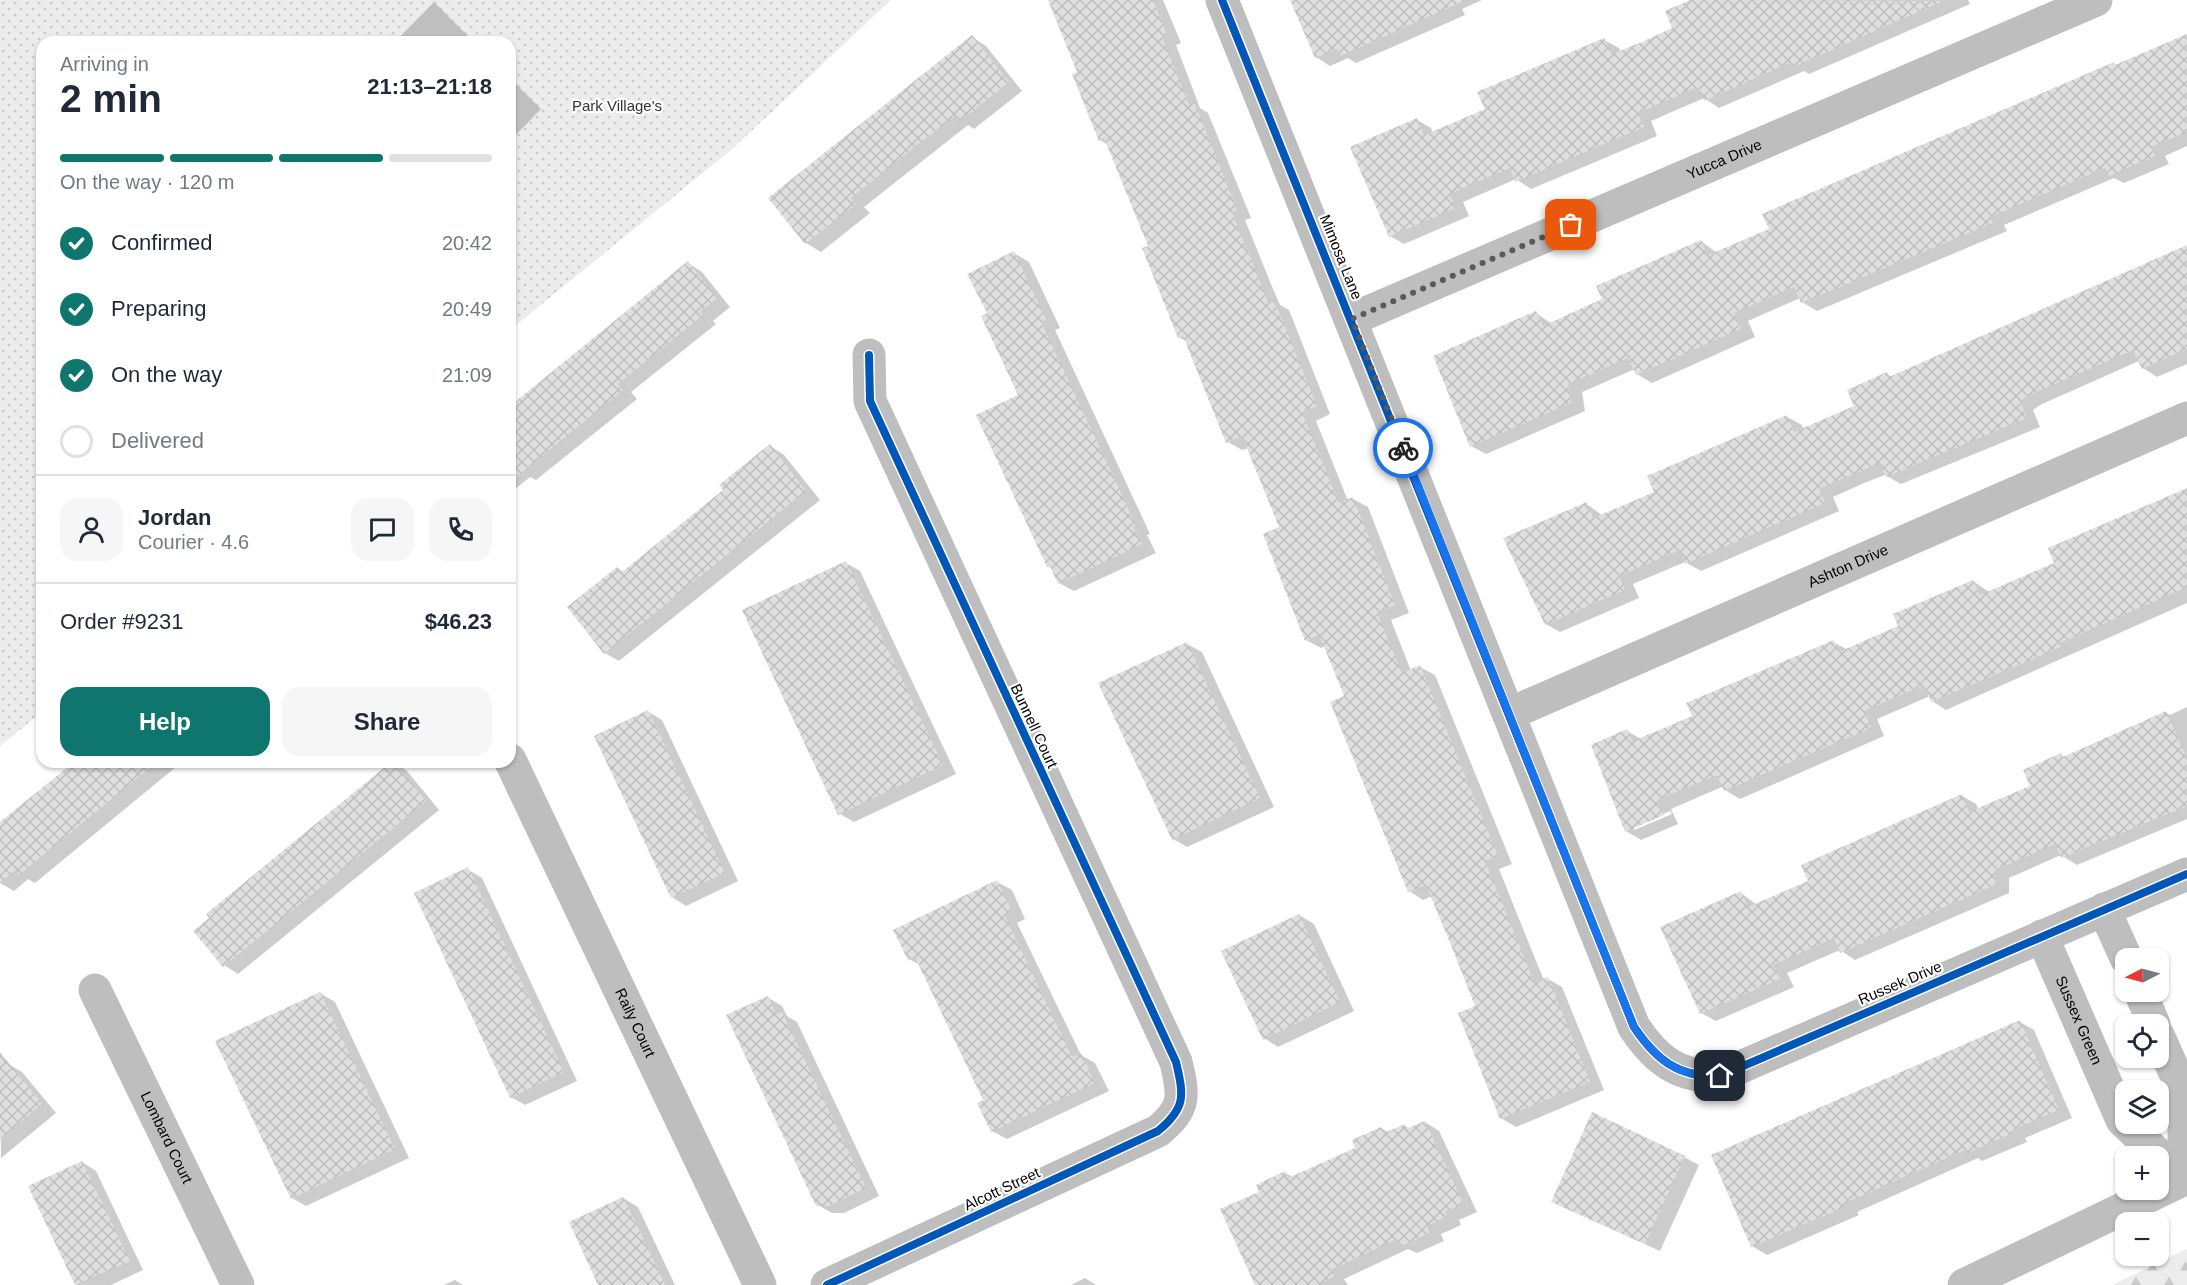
<!DOCTYPE html>
<html lang="en">
<head>
<meta charset="utf-8">
<style>
  :root { --surface:#fff; --page:#f6f6f7; --text:#1f2937; --muted:#747a83; --line:#e0e1e3; --accent:#0f766e }
  body { margin:0; font-family:Arial,sans-serif; background:var(--page); color:var(--text); height:100vh; display:flex; flex-direction:column; font-size:22px; white-space:nowrap }
  * { box-sizing:border-box; margin:0 }
  p { font-size:20px; color:var(--muted) }
  .icon { flex:none; width:33px; height:33px; fill:none; stroke:currentColor; stroke-width:2; stroke-linecap:round; stroke-linejoin:round }
  .map { position:relative; flex:1; overflow:hidden }
  .panel { position:absolute; left:36px; top:36px; width:480px; height:732px; display:flex; flex-direction:column; background:var(--surface); border-radius:18px; box-shadow:0 2px 4px #0004 }
  .panel>* { flex:none }
  .needle { width:39px; rotate:264deg }
  .buttons { position:absolute; left:2115px; top:948px; display:grid; gap:12px }
  .buttons a { display:grid; place-items:center; width:54px; height:54px; border-radius:12px; background:var(--surface); box-shadow:0 2px 4px #0004; font-size:30px }
  .pin { position:absolute; display:grid; place-items:center; width:51px; height:51px; color:#fff; margin:-26px; border-radius:12px; box-shadow:0 3px 9px #0006 }
  .courier { position:absolute; display:grid; place-items:center; width:60px; height:60px; margin:-30px; border:4px solid #1a73e8; border-radius:50%; background:#fff; color:#222; box-shadow:0 2px 8px #0007 }
  .summary em { font-style:normal; font-weight:700 }
  .summary div { display:flex; flex-direction:column-reverse }
  .summary { display:flex; align-items:center; justify-content:space-between; height:102px; padding:0 24px }
  h1 { font-size:39px; font-weight:700; line-height:45px }
  .bar { display:grid; grid-template-columns:repeat(4,1fr); gap:9px 6px; align-content:center; height:72px; padding:0 24px }
  .bar i { height:8px; border-radius:4px; background:var(--line) }
  .bar .on { background:var(--accent) }
  .bar p { grid-column:span 4 }
  .line { display:flex; align-items:center; gap:15px; padding:0 24px; border-top:2px solid var(--line) }
  .line div { flex:1 }
  .round { display:grid; place-items:center; flex:none; width:63px; height:63px; border-radius:18px; background:var(--page) }
  ol { padding:0 24px; list-style:none }
  li { display:flex; align-items:center; gap:18px; height:66px }
  li p { margin-inline-start:auto }
  li .icon { padding:6px; border-radius:50%; background:var(--accent); color:#fff; stroke-width:4 }
  li:last-child { color:var(--muted) }
  li i { width:33px; height:33px; border:3px solid var(--line); border-radius:50% }
  .cta { display:flex; gap:12px; margin-top:auto; padding:12px 24px }
  .cta a { flex:1; height:69px; border-radius:18px; background:var(--accent); color:#fff; font-size:24px; font-weight:700; line-height:69px; text-align:center }
  .cta a+a { background:var(--page); color:var(--text) }
  .map>svg:first-child { display:block }
  .forest { fill:url(#forest-firs) }
  .park { fill:url(#park-dots) }
  .water { fill:#bfbfbf }
  .shadow { fill:#0003; fill-rule:evenodd }
  .building { fill:url(#building-cross-hatch) }
  .lines { fill:none; stroke-linecap:round; stroke-linejoin:round }
  .minor { stroke:#bebebe; stroke-width:33 }
  .tertiary { stroke:#bebebe; stroke-width:33 }
  .cycleway-casing { stroke:#fff; stroke-width:11 }
  .cycleway { stroke:#0057b8; stroke-width:8 }
  .done { stroke:#595959; stroke-width:6; stroke-dasharray:0 10.8 }
  .route { stroke:#1a73e8; stroke-width:8 }
  .labels { text-anchor:middle; stroke-width:4.5; stroke-linejoin:round; paint-order:stroke }
  .park-label { font-size:15px; fill:#333; stroke:#fff }
  .street-label { font-size:15px; fill:#000; stroke:#fff }
</style>
</head>
<body>
<div class="map">
<svg width="2187" height="1285" viewBox="0 0 2187 1285">
  <defs>
    <pattern id="forest-firs" width="22" height="20" patternUnits="userSpaceOnUse" patternTransform="scale(1.5)"><rect width="22" height="20" fill="#ececec"/><path d="M5 1l3.5 6h-7zM16 11l3.5 6h-7z" fill="#c9c9c9"/></pattern>
    <pattern id="park-dots" width="8" height="8" patternUnits="userSpaceOnUse" patternTransform="scale(1.5)"><rect width="8" height="8" fill="#ececec"/><path d="M2 2h.1M6 6h.1" fill="none" stroke="#c9c9c9" stroke-width="1.8" stroke-linecap="round"/></pattern>
    <pattern id="building-cross-hatch" width="8" height="8" patternUnits="userSpaceOnUse" patternTransform="scale(1.5)"><rect width="8" height="8" fill="#dfdfdf"/><path d="M0 0l8 8M0 8l8-8" fill="none" stroke="#bebebe"/></pattern>
  </defs>
  <rect width="100%" height="100%" fill="#fff"/>
  <!-- forest -->
  <path class="forest" d="M 2187,1249 L 2187,1285 L 2112,1285 Z"/>
  <!-- park -->
  <path class="park" d="M 0,0 L 891,0 L 731,150 L 510,330 L 510,42 L 42,42 L 42,712 L 0,746 Z"/>
  <!-- water -->
  <g class="water">
    <path d="M 434,2 L 474,42 L 395,42 Z"/>
    <path d="M 510,78 L 541,109 L 510,141 Z"/>
  </g>
  <!-- shadow -->
  <g class="shadow">
    <path d="M 1050,0 L 1163,0 L 1181,43 L 1176,45 L 1200,108 L 1208,113 L 1251,218 L 1245,220 L 1273,289 L 1280,305 L 1289,310 L 1330,414 L 1316,421 L 1348,501 L 1353,499 L 1368,507 L 1409,613 L 1391,620 L 1411,671 L 1420,667 L 1435,675 L 1512,864 L 1499,869 L 1536,961 L 1544,980 L 1548,979 L 1562,987 L 1604,1090 L 1516,1127 L 1501,1118 L 1477,1007 L 1432,896 L 1423,900 L 1409,891 L 1346,697 L 1325,646 L 1321,648 L 1306,640 L 1281,528 L 1249,448 L 1242,450 L 1228,442 L 1187,342 L 1179,337 L 1150,246 L 1108,145 L 1100,140 L 1079,72 Z"/>
    <path d="M 1291,0 L 1482,0 L 1462,9 L 1465,15 L 1356,63 L 1348,58 L 1330,66 L 1316,57 Z"/>
    <path d="M 1694,0 L 1968,0 L 1970,4 L 1809,74 L 1804,71 L 1719,108 L 1704,98 L 1651,121 L 1657,136 L 1531,189 L 1516,179 L 1463,202 L 1469,216 L 1404,244 L 1390,236 L 1417,120 L 1431,128 L 1433,133 L 1486,110 L 1604,40 L 1619,48 L 1621,52 L 1674,29 L 1667,12 Z"/>
    <path d="M 2187,36 L 2187,146 L 2165,156 L 2169,164 L 2124,183 L 2114,178 L 2004,225 L 2007,231 L 1817,311 L 1802,302 L 1800,298 L 1748,321 L 1755,337 L 1652,383 L 1637,374 L 1635,369 L 1582,392 L 1585,411 L 1486,454 L 1471,446 L 1536,313 L 1552,324 L 1604,300 L 1701,241 L 1717,253 L 1771,230 L 2114,64 L 2118,66 Z"/>
    <path d="M 972,37 L 986,46 L 1022,91 L 974,129 L 968,125 L 864,207 L 870,213 L 821,252 L 806,243 L 770,198 Z"/>
    <path d="M 2187,248 L 2187,364 L 2157,377 L 2143,368 L 2139,361 L 2040,405 L 2033,410 L 2040,427 L 1901,484 L 1885,475 L 1864,483 L 1833,497 L 1839,511 L 1701,571 L 1685,562 L 1633,584 L 1639,598 L 1560,632 L 1546,624 L 1587,504 L 1603,516 L 1656,492 L 1787,417 L 1802,425 L 1803,429 L 1856,407 L 1887,374 L 1892,377 Z"/>
    <path d="M 1014,253 L 1029,262 L 1060,328 L 1055,330 L 1150,534 L 1147,535 L 1156,553 L 1074,591 L 1059,583 L 1052,569 L 1048,566 L 1020,396 L 989,314 Z"/>
    <path d="M 688,263 L 702,272 L 730,307 L 713,321 L 716,324 L 631,392 L 637,399 L 536,480 L 530,477 L 510,493 L 510,408 Z"/>
    <path d="M 770,446 L 784,455 L 820,500 L 619,661 L 605,653 L 617,568 L 624,572 L 725,491 Z"/>
    <path d="M 2187,489 L 2187,603 L 1946,710 L 1932,701 L 1930,696 L 1877,719 L 1884,736 L 1740,799 L 1725,790 L 1724,786 L 1671,809 L 1678,824 L 1641,840 L 1626,831 L 1627,731 L 1641,739 L 1693,717 L 1833,642 L 1848,650 L 1900,627 L 1973,581 L 1989,592 L 2056,563 ZM 1670,811 L 1672,814 L 1634,830 L 1634,827 Z"/>
    <path d="M 846,563 L 860,571 L 956,774 L 854,822 L 840,814 Z"/>
    <path d="M 1187,644 L 1202,652 L 1274,807 L 1187,847 L 1173,839 Z"/>
    <path d="M 2187,707 L 2187,819 L 2077,865 L 2061,855 L 2009,878 L 2009,893 L 1855,960 L 1840,950 L 1787,973 L 1794,987 L 1716,1021 L 1701,1013 L 1741,893 L 1757,905 L 1810,882 L 1962,796 L 1976,804 L 1979,810 L 2032,787 L 2061,755 L 2066,758 L 2166,713 L 2170,715 Z"/>
    <path d="M 647,711 L 662,720 L 738,881 L 686,906 L 672,897 Z"/>
    <path d="M 77,762 L 182,762 L 35,883 L 28,879 L 14,891 L 0,883 L 0,825 Z"/>
    <path d="M 393,762 L 407,771 L 439,810 L 238,974 L 224,965 Z"/>
    <path d="M 467,869 L 482,878 L 577,1081 L 525,1105 L 511,1097 Z"/>
    <path d="M 997,882 L 1012,890 L 1025,919 L 1017,923 L 1081,1055 L 1095,1063 L 1109,1091 L 1007,1139 L 992,1131 L 985,1101 L 922,966 L 909,959 Z"/>
    <path d="M 1299,915 L 1314,924 L 1354,1011 L 1278,1047 L 1264,1038 Z"/>
    <path d="M 320,993 L 335,1002 L 409,1158 L 306,1206 L 292,1198 Z"/>
    <path d="M 767,997 L 782,1006 L 787,1016 L 797,1022 L 879,1196 L 844,1213 L 832,1213 L 818,1205 Z"/>
    <path d="M 2020,1022 L 2034,1030 L 2072,1118 L 2025,1138 L 2027,1142 L 1982,1161 L 1978,1158 L 1857,1212 L 1859,1215 L 1767,1255 L 1752,1246 Z"/>
    <path d="M 8,1064 L 22,1072 L 56,1113 L 1,1158 L 0,1070 Z"/>
    <path d="M 1425,1122 L 1439,1131 L 1477,1212 L 1459,1220 L 1461,1225 L 1441,1234 L 1444,1241 L 1417,1253 L 1408,1249 L 1344,1279 L 1348,1285 L 1257,1285 L 1261,1192 L 1285,1173 L 1293,1177 L 1357,1149 L 1381,1128 L 1389,1133 L 1405,1126 L 1410,1129 Z"/>
    <path d="M 1684,1157 L 1699,1165 L 1660,1251 L 1568,1209 Z"/>
    <path d="M 82,1162 L 96,1171 L 143,1270 L 111,1285 L 77,1285 L 30,1187 Z"/>
    <path d="M 623,1198 L 638,1207 L 675,1285 L 607,1285 Z"/>
    <path d="M 1085,1278 L 1096,1285 L 1071,1285 Z"/>
    <path d="M 455,1280 L 463,1285 L 444,1285 Z"/>
  </g>
  <!-- building -->
  <g class="building">
    <path d="M 1048,0 L 1153,0 L 1167,35 L 1162,37 L 1189,105 L 1194,102 L 1228,187 L 1237,210 L 1232,212 L 1259,280 L 1268,302 L 1274,300 L 1317,406 L 1302,412 L 1315,444 L 1339,503 L 1353,497 L 1395,605 L 1377,612 L 1389,642 L 1402,673 L 1420,665 L 1498,856 L 1485,861 L 1522,952 L 1534,982 L 1548,977 L 1590,1082 L 1500,1119 L 1458,1013 L 1475,1006 L 1451,945 L 1426,885 L 1408,892 L 1330,702 L 1344,696 L 1332,666 L 1319,635 L 1305,641 L 1263,534 L 1279,527 L 1242,436 L 1226,443 L 1183,336 L 1178,338 L 1142,248 L 1148,246 L 1104,138 L 1099,141 L 1072,74 L 1077,72 Z"/>
    <path d="M 1290,0 L 1466,0 L 1340,56 L 1337,49 L 1315,58 Z"/>
    <path d="M 1690,0 L 1943,1 L 1793,67 L 1791,62 L 1704,101 L 1698,87 L 1638,113 L 1644,127 L 1515,182 L 1510,168 L 1449,194 L 1456,208 L 1389,237 L 1350,147 L 1417,118 L 1424,135 L 1455,122 L 1485,109 L 1477,92 L 1604,38 L 1612,54 L 1642,42 L 1672,28 L 1665,11 Z"/>
    <path d="M 2187,34 L 2187,132 L 2151,147 L 2155,156 L 2109,176 L 2105,168 L 1990,217 L 1993,223 L 1801,303 L 1794,287 L 1734,313 L 1741,329 L 1636,375 L 1628,358 L 1568,384 L 1571,403 L 1470,447 L 1433,356 L 1536,311 L 1543,326 L 1602,299 L 1596,286 L 1701,240 L 1708,255 L 1769,229 L 1762,214 L 2114,62 L 2115,65 Z"/>
    <path d="M 972,35 L 1009,82 L 959,122 L 955,116 L 917,145 L 851,198 L 856,204 L 805,244 L 768,198 Z"/>
    <path d="M 2187,245 L 2187,349 L 2142,369 L 2133,350 L 2025,397 L 2020,401 L 2027,418 L 1886,477 L 1880,463 L 1849,476 L 1819,489 L 1825,503 L 1685,564 L 1680,550 L 1619,576 L 1625,590 L 1545,625 L 1503,538 L 1587,502 L 1593,518 L 1624,505 L 1654,492 L 1647,476 L 1787,415 L 1794,432 L 1854,406 L 1847,390 L 1887,372 L 1889,377 Z"/>
    <path d="M 1014,251 L 1046,320 L 1041,322 L 1136,525 L 1133,527 L 1142,544 L 1058,584 L 1050,566 L 1047,567 L 976,415 L 1018,395 L 981,316 L 987,313 L 967,274 Z"/>
    <path d="M 688,261 L 717,298 L 700,312 L 703,315 L 618,384 L 623,390 L 510,482 L 510,406 Z"/>
    <path d="M 770,444 L 806,491 L 604,654 L 567,607 L 617,567 L 622,572 L 723,490 L 719,485 Z"/>
    <path d="M 2187,488 L 2187,587 L 2060,643 L 2061,647 L 1931,702 L 1924,685 L 1864,711 L 1871,728 L 1724,791 L 1717,775 L 1686,788 L 1657,800 L 1664,815 L 1625,832 L 1591,745 L 1627,729 L 1632,741 L 1662,729 L 1692,716 L 1686,703 L 1834,640 L 1839,652 L 1898,626 L 1893,614 L 1973,580 L 1980,595 L 2054,563 L 2048,548 Z"/>
    <path d="M 846,561 L 943,765 L 838,815 L 742,610 Z"/>
    <path d="M 1187,642 L 1260,798 L 1172,840 L 1098,683 Z"/>
    <path d="M 648,710 L 725,873 L 671,898 L 594,736 Z"/>
    <path d="M 2166,711 L 2187,759 L 2187,806 L 2061,858 L 2055,844 L 1995,870 L 1995,885 L 1840,953 L 1834,938 L 1773,965 L 1780,979 L 1700,1014 L 1660,927 L 1741,891 L 1748,907 L 1808,881 L 1801,865 L 1962,794 L 1969,812 L 2030,786 L 2023,770 L 2061,753 L 2063,757 Z"/>
    <path d="M 74,762 L 157,762 L 19,875 L 15,870 L 0,883 L 0,822 Z"/>
    <path d="M 391,762 L 394,762 L 426,801 L 223,967 L 193,931 L 209,918 L 206,914 Z"/>
    <path d="M 468,867 L 564,1072 L 510,1098 L 414,893 Z"/>
    <path d="M 997,880 L 1012,911 L 1004,914 L 1072,1057 L 1081,1053 L 1095,1083 L 991,1132 L 977,1103 L 983,1100 L 915,957 L 908,960 L 893,930 Z"/>
    <path d="M 1299,914 L 1340,1002 L 1263,1040 L 1221,951 Z"/>
    <path d="M 320,992 L 395,1149 L 291,1199 L 215,1041 Z"/>
    <path d="M 768,996 L 776,1014 L 782,1012 L 866,1188 L 829,1206 L 816,1206 L 726,1015 Z"/>
    <path d="M 2020,1020 L 2059,1110 L 2012,1130 L 2013,1133 L 1966,1154 L 1965,1150 L 1843,1204 L 1845,1207 L 1751,1247 L 1711,1155 Z"/>
    <path d="M 0,1052 L 42,1104 L 0,1139 Z"/>
    <path d="M 1592,1112 L 1685,1156 L 1645,1244 L 1551,1202 Z"/>
    <path d="M 1425,1121 L 1463,1203 L 1445,1212 L 1447,1216 L 1427,1226 L 1430,1233 L 1401,1246 L 1397,1239 L 1331,1270 L 1334,1277 L 1317,1285 L 1255,1285 L 1220,1209 L 1259,1192 L 1256,1185 L 1285,1171 L 1288,1178 L 1355,1148 L 1352,1140 L 1381,1127 L 1384,1133 L 1405,1124 L 1406,1129 Z"/>
    <path d="M 82,1161 L 130,1261 L 75,1285 L 28,1186 Z"/>
    <path d="M 623,1197 L 637,1225 L 665,1285 L 598,1285 L 569,1222 Z"/>
  </g>
  <g class="lines">
    <!-- minor -->
    <g class="minor">
      <path d="M 1222,0 L 1634,1027 C 1656,1060 1679,1078 1720,1076 L 2187,874"/>
      <path id="s1" d="M 1352,319 L 2096,0"/>
      <path id="s2" d="M 1509,714 L 2187,418"/>
      <path id="s3" d="M 510,760 L 760,1285"/>
      <path d="M 2104,909 L 2126,958"/>
      <path id="s4" d="M 2042,936 L 2122,1120 L 2184,1179"/>
      <path id="s5" d="M 95,990 L 238,1285"/>
      <path d="M 2140,992 L 2154,1024"/>
      <path d="M 2158,1035 L 2184,1093 L 2184,1179"/>
      <path d="M 827,1285 L 1158,1131 C 1186,1108 1184,1096 1176,1062 L 870,401 L 869,355"/>
    </g>
    <!-- tertiary -->
    <path class="tertiary" d="M 1964,1285 L 2187,1178"/>
    <!-- cycleway casing -->
    <g class="cycleway-casing">
      <g id="cycleway">
        <path d="M 1222,0 L 1634,1027 C 1656,1060 1679,1078 1720,1076 L 2187,874"/>
        <path d="M 827,1285 L 1158,1131 C 1186,1108 1184,1096 1176,1062 L 870,401 L 869,355"/>
      </g>
    </g>
    <!-- cycleway -->
    <use href="#cycleway" class="cycleway"/>
  </g>
  <g class="lines">
    <!-- done -->
    <path class="done" d="M 1403,448 L 1352,319 L 1571,225"/>
    <!-- route -->
    <path class="route" d="M 1403,448 L 1634,1027 C 1657,1060 1678,1078 1720,1076"/>
  </g>
  <g class="labels">
    <!-- park labels -->
    <g class="park-label">
      <text x="617" y="111">Park Village's</text>
    </g>
    <!-- street labels -->
    <g class="street-label">
      <text dy="5" stroke="none"><textPath href="#s1" startOffset="405">Yucca Drive</textPath></text>
      <text transform="translate(1341 257) rotate(68)" y="5">Mimosa Lane</text>
      <text dy="5" stroke="none"><textPath href="#s2" startOffset="370">Ashton Drive</textPath></text>
      <text transform="translate(1034 726) rotate(65)" y="5">Bunnell Court</text>
      <text transform="translate(1900 983) rotate(-23)" y="5">Russek Drive</text>
      <text dy="5" stroke="none"><textPath href="#s4" startOffset="92">Sussex Green</textPath></text>
      <text dy="5" stroke="none"><textPath href="#s3" startOffset="291">Raily Court</textPath></text>
      <text dy="5" stroke="none"><textPath href="#s5" startOffset="164">Lombard Court</textPath></text>
      <text transform="translate(1002 1189) rotate(-25)" y="5">Alcott Street</text>
    </g>
  </g>
</svg>
<div class="buttons">
<a><svg class="needle" viewBox="-14 -14 28 28"><path d="M0-13l5 13h-10z" fill="#e53935"/><path d="M0 13l5-13h-10z" fill="#747a83"/></svg></a>
<a><svg class="icon" aria-label="locate" viewBox="0 0 24 24"><circle cx="12" cy="12" r="6"/><path d="M12 2v4M12 18v4M2 12h4M18 12h4"/></svg></a>
<a><svg class="icon" aria-label="layers" viewBox="0 0 24 24"><path d="M12 4l9 5-9 5-9-5zM3 14l9 5 9-5"/></svg></a>
<a>+</a>
<a>−</a>
</div>
<div class="pin" style="left:1571px;top:225px;background:#ea580c"><svg class="icon" aria-label="bag" viewBox="0 0 24 24"><path d="M5 8h14l-1 12H6zM9 8a3 3 0 0 1 6 0"/></svg></div>
<div class="pin" style="left:1720px;top:1076px;background:#1f2937"><svg class="icon" aria-label="home" viewBox="0 0 24 24"><path d="M3 11l9-7 9 7M6 9v11h12V9"/></svg></div>
<div class="courier" style="left:1403px;top:448px"><svg class="icon" aria-label="bike" viewBox="0 0 24 24"><circle cx="6" cy="16" r="4"/><circle cx="18" cy="16" r="4"/><path d="M6 16l4-8h5l3 8M10 8l3 8H6M13 5h3"/></svg></div>
<section class="panel">
<div class="summary"><div><h1>2 min</h1><p>Arriving in</p></div><em>21:13–21:18</em></div>
<div class="bar"><i class="on"></i><i class="on"></i><i class="on"></i><i></i><p>On the way · 120 m</p></div>
<ol>
<li><svg class="icon" aria-label="check" viewBox="0 0 24 24"><path d="M5 12l5 5 9-10"/></svg>Confirmed<p>20:42</p></li>
<li><svg class="icon" aria-label="check" viewBox="0 0 24 24"><path d="M5 12l5 5 9-10"/></svg>Preparing<p>20:49</p></li>
<li><svg class="icon" aria-label="check" viewBox="0 0 24 24"><path d="M5 12l5 5 9-10"/></svg>On the way<p>21:09</p></li>
<li><i></i>Delivered</li>
</ol>
<div class="line" style="height:108px"><a class="round"><svg class="icon" aria-label="person" viewBox="0 0 24 24"><circle cx="12" cy="8" r="4"/><path d="M4 21q1-7 8-7t8 7"/></svg></a><div><b>Jordan</b><p>Courier · 4.6</p></div><a class="round"><svg class="icon" aria-label="chat" viewBox="0 0 24 24"><path d="M4 5h16v11H9l-5 4z"/></svg></a><a class="round"><svg class="icon" aria-label="phone" viewBox="0 0 24 24"><path d="M5 4h4l2 5-3 2q2 4 5 5l2-3 5 2v4C11 20 4 13 5 4z"/></svg></a></div>
<div class="line" style="height:78px"><div>Order #9231</div><b>$46.23</b></div>
<div class="cta"><a>Help</a><a>Share</a></div>
</section>
</div>
</body>
</html>
